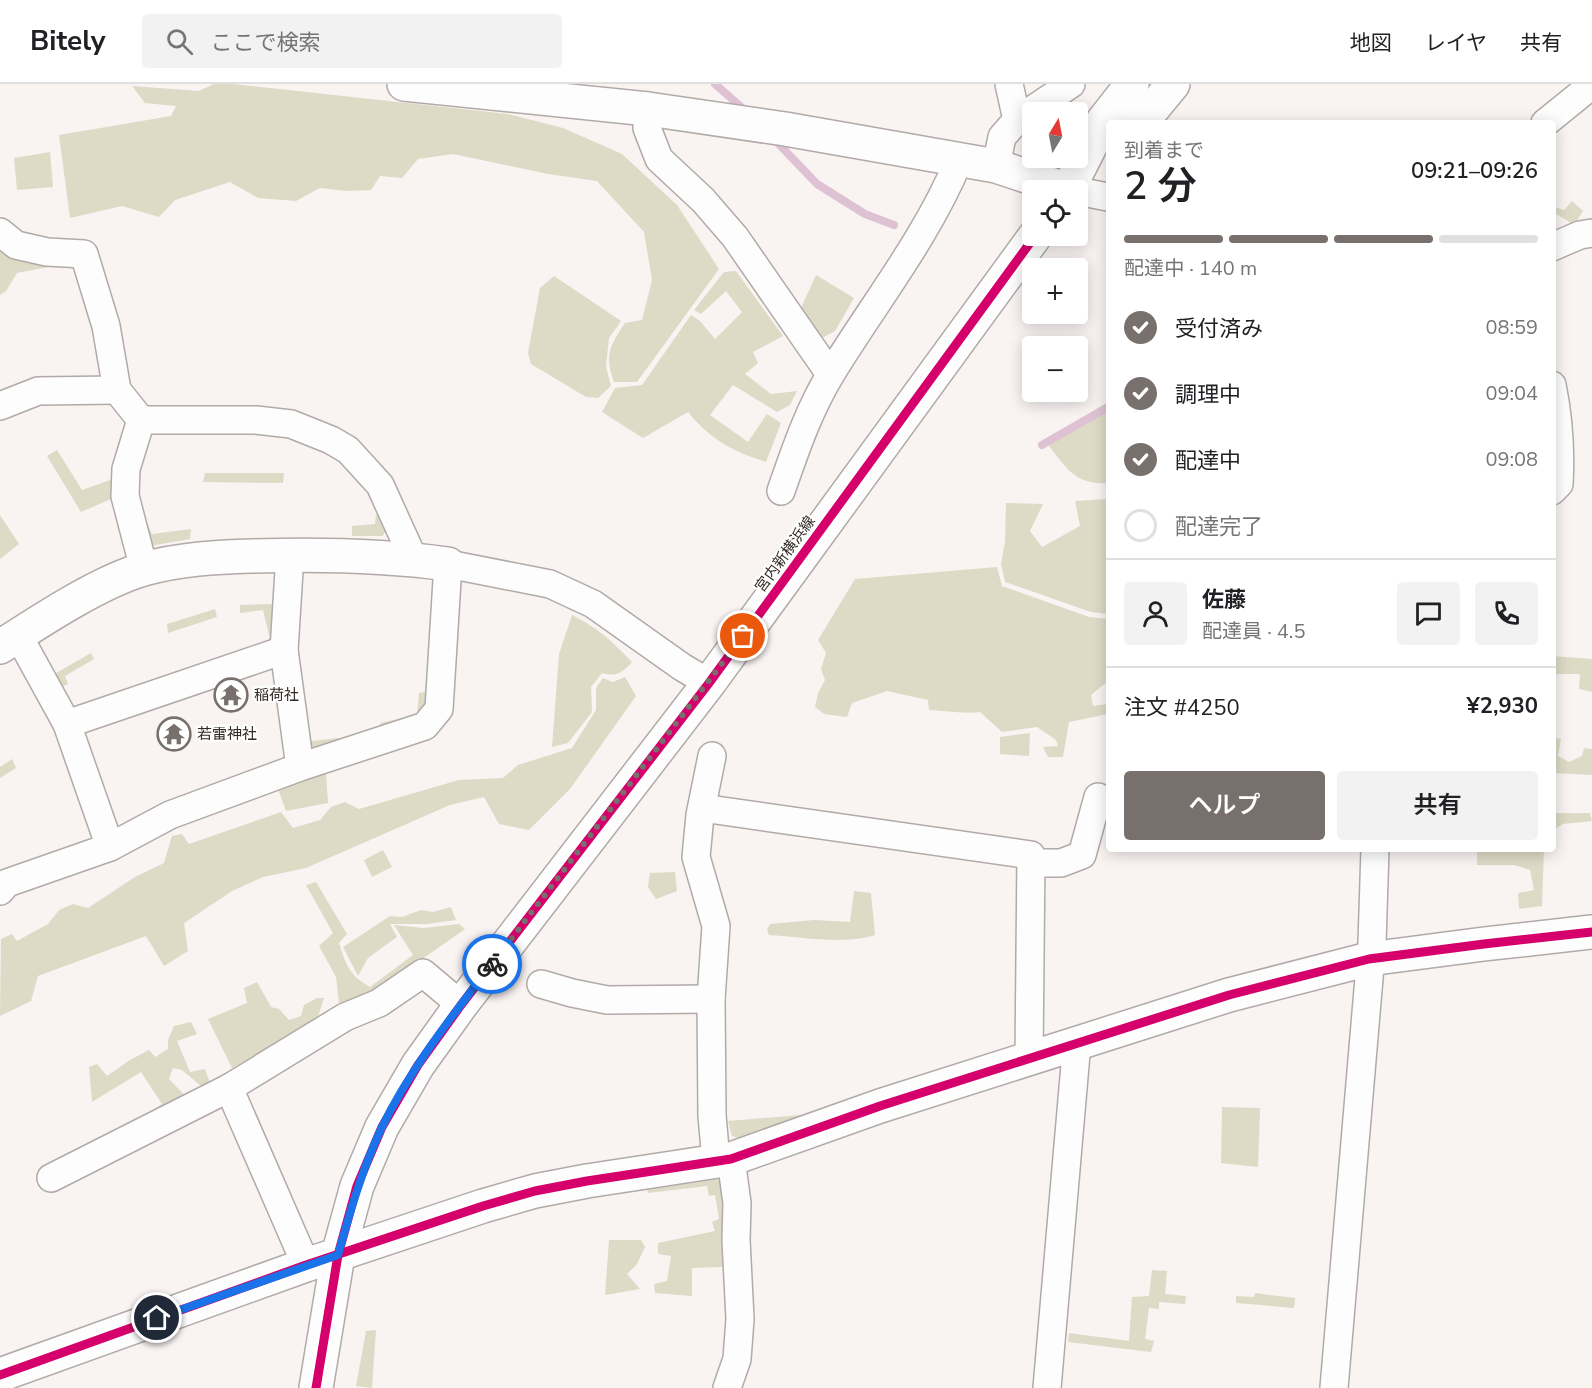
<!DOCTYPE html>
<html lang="ja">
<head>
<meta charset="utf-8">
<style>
  :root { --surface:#fff; --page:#f2f2f2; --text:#202124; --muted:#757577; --line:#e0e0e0; --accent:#77706d }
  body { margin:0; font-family:"Nunito Sans","Noto Sans JP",sans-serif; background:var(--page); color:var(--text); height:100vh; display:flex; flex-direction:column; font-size:22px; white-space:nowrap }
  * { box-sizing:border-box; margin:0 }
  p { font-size:20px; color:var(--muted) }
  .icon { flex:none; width:33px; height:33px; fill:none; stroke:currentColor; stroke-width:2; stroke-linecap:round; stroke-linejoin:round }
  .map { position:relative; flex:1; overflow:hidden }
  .sheet { position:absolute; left:1106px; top:36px; width:450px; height:732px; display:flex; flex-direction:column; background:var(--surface); border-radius:6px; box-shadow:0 3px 15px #0003 }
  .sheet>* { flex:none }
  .needle { width:39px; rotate:10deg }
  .controls { position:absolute; left:1022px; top:18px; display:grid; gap:12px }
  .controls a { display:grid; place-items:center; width:66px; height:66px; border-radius:6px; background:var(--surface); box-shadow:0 3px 15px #0003; font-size:30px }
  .pin { position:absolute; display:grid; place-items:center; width:51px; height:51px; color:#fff; margin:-26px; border:3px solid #fff; border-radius:50%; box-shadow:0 2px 6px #0007 }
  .courier { position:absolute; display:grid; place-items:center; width:60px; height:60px; margin:-30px; border:4px solid #1a73e8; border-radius:50%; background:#fff; color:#222; box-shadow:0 2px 8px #0007 }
  .overview em { font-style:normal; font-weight:600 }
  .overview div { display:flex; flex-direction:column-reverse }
  .overview { display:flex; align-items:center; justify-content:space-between; height:102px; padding:0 18px }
  h1 { font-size:39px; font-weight:600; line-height:45px }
  .bar { display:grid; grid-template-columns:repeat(4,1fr); gap:9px 6px; align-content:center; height:72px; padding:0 18px }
  .bar i { height:8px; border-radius:4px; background:var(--line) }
  .bar .active { background:var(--accent) }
  .bar p { grid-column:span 4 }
  .line { display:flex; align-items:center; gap:15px; padding:0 18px; border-top:2px solid var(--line) }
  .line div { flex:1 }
  .round { display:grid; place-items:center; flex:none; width:63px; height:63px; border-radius:6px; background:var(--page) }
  ol { padding:0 18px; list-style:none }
  li { display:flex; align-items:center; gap:18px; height:66px }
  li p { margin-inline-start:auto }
  li .icon { padding:6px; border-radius:50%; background:var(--accent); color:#fff; stroke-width:4 }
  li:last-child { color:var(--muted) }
  li i { width:33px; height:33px; border:3px solid var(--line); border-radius:50% }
  .primary-button { display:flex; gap:12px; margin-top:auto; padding:12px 18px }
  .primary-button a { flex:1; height:69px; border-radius:6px; background:var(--accent); color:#fff; font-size:24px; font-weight:600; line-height:69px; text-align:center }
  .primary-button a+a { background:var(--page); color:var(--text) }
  header { display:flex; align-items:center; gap:36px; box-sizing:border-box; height:84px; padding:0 30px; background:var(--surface); border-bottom:2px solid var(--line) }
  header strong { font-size:28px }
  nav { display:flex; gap:33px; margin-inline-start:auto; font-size:21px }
  .search { width:420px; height:54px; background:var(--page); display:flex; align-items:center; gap:15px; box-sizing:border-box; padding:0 21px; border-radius:6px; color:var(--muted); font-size:22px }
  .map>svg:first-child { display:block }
  .green { fill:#dddbc6 }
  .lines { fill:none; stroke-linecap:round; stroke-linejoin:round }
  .stream { stroke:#dec2d4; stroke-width:8 }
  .minor-casing { stroke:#b1aaa8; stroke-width:30 }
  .tertiary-casing { stroke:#b1aaa8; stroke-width:36 }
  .minor { stroke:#fefdfd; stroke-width:27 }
  .tertiary { stroke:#fefdfd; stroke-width:33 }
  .cycleway-casing { stroke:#fff; stroke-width:13 }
  .cycleway { stroke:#d6006c; stroke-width:9 }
  .done { stroke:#77706d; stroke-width:6; stroke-dasharray:0 10.8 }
  .route { stroke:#1a73e8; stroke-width:8 }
  .labels { text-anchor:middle; stroke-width:4.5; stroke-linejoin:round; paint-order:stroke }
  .street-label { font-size:15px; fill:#312925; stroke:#fff }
  .poi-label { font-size:15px; fill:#312925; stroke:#fff; text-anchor:start }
</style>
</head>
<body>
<header>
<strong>Bitely</strong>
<div class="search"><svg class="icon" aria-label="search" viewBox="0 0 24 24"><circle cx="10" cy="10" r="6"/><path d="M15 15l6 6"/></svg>ここで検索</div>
<nav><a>地図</a><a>レイヤ</a><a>共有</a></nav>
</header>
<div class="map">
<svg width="1592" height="1304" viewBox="0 0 1592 1304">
  <rect width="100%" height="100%" fill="#f9f3f2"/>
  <!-- green -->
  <g class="green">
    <path d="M 214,0 L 233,0 L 508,30 L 563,44 L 622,70 L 677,121 L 719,185 L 637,298 L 614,298 C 604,272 610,261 625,239 L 642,236 L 652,196 L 644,148 L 597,97 L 548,90 L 453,70 L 418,75 L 402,94 L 380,92 L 371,106 L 347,107 L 320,104 L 296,117 L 258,114 L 230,98 L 175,116 L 159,133 L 122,122 L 70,134 L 59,51 L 171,32 L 176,22 L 145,19 L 132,2 L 199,7 Z"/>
    <path d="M 50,68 L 53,103 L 17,106 L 14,74 Z"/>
    <path d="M 1572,117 L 1583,127 L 1574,141 L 1553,128 L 1552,122 L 1564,126 Z"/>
    <path d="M 0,162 L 75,178 L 17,189 L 6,207 L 0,211 Z"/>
    <path d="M 736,187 L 783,252 L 753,268 L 758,279 L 745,290 L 771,310 L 797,307 L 790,321 L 777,328 L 733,301 L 710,331 L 748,358 L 767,330 L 781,339 L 766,378 C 732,367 711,356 688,328 L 643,354 L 602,328 L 615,304 L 642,301 L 691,231 L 700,237 L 715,255 L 742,228 L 726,207 L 701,230 L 694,226 L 724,188 Z"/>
    <path d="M 816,191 L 854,214 L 835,247 L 822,254 L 801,224 Z"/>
    <path d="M 554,192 L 621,237 L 609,254 L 606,282 L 611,302 L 598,314 L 586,313 L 531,280 L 528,269 L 540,204 Z"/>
    <path d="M 1108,320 L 1108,399 C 1076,401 1067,385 1049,362 Z"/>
    <path d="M 57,366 L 82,406 L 113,395 L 111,415 L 81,428 L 47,372 Z"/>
    <path d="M 205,389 L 284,389 L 283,399 L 203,398 Z"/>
    <path d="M 1108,415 L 1108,530 L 1091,528 L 1005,498 L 1001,480 L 1005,458 L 1006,419 L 1043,420 L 1030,447 L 1042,463 L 1080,442 L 1075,417 Z"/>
    <path d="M 381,430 L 386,446 L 383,452 L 352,452 L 352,442 L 375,440 L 376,431 Z"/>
    <path d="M 0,431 L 19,460 L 0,475 Z"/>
    <path d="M 146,437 L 152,450 L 191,445 L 190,455 L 150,462 L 141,440 Z"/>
    <path d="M 997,483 L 1002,502 L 1089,533 L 1108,535 L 1108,597 L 1091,611 L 1093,622 L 1108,620 L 1108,630 L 1069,638 L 1063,673 L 1048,673 L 1043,663 L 1058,662 L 1056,656 L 1037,643 L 1002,648 L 980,628 C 963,630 947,627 929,626 L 928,616 L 887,607 L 852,619 L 847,633 L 824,630 L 815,623 L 818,609 L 825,596 L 821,585 L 826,569 L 818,556 L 855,495 Z"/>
    <path d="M 277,520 L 278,548 L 270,556 L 263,526 L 240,529 L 240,521 Z"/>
    <path d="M 215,525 L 217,533 L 168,549 L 167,540 Z"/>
    <path d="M 572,531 C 598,544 612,557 632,578 C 622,589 616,593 602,589 L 591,603 L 592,628 L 568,659 L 552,663 L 559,570 Z"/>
    <path d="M 91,569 L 94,575 L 65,592 L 68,600 L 59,604 L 51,592 Z"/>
    <path d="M 1552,572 L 1592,575 L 1592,608 L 1579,605 L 1580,590 L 1553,590 Z"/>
    <path d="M 625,593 L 636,612 L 570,705 L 529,746 L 499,740 L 484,713 L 450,721 L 306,784 L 263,793 L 232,807 L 184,839 L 188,867 L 164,882 L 146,852 L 38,892 L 31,917 L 0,932 L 1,855 L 12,850 L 17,857 L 48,840 L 59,826 L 73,820 L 88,824 L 135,793 L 164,779 L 172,752 L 182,750 L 189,760 L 281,728 L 293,744 L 320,736 L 331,723 L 345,718 L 359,725 L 459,696 L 503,694 L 518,681 L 572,664 L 596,626 L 596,604 L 603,594 L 613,598 Z"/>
    <path d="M 425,608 L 430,617 L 429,627 L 382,645 L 380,639 L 417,631 L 419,609 Z"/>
    <path d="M 1030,649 L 1029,672 L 1000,670 L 1000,653 Z"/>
    <path d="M 1553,653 L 1561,655 L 1558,672 L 1569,678 L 1582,672 L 1584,664 L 1592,665 L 1592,691 L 1553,689 Z"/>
    <path d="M 339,654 L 342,660 L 312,667 L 303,658 Z"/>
    <path d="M 12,675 L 16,684 L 0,694 L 0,683 Z"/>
    <path d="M 326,689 L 328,719 L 286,727 L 277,702 Z"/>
    <path d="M 1553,729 L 1590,729 L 1592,737 L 1563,740 L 1553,746 Z"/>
    <path d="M 1477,765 L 1544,765 L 1542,822 L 1519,825 L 1518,809 L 1534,806 L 1530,786 L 1514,781 L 1477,781 Z"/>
    <path d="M 383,766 L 392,783 L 372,793 L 364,776 Z"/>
    <path d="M 675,788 L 677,807 L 656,815 L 648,803 L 650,789 Z"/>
    <path d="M 316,798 L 347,850 L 339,859 C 346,881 349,891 370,903 L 413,871 L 394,841 L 424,844 L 459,840 L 465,845 L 368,913 L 339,919 L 336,893 L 319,862 L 333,849 L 306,801 Z"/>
    <path d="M 854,807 L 871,809 L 875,851 C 845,861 801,853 769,851 L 767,846 L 770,840 L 814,836 L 850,838 Z"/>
    <path d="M 451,823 L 456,836 L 427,840 L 390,840 L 397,853 L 368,874 L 358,892 L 343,863 L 390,832 L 402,833 L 421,826 L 433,828 Z"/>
    <path d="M 257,898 L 271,923 L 279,925 L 289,936 L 301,932 L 304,921 L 317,914 L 324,914 L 317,936 L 232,984 L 208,935 L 247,919 L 244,904 Z"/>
    <path d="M 191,938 L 197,950 L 177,957 L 190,988 L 205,985 L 210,999 L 201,1002 L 182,986 L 173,984 L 169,995 L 188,1015 L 118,1051 L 162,1020 L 141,988 L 92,1018 L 89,983 L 97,980 L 107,992 L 130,976 L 149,966 L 155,973 L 168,965 L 168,956 L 174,942 Z"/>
    <path d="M 1222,1023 L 1260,1024 L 1258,1083 L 1221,1079 Z"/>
    <path d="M 801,1031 L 802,1039 L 747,1057 L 732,1052 L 728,1037 Z"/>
    <path d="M 719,1095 L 727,1135 L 723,1183 L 692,1184 L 692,1212 L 655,1209 L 654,1200 L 667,1197 L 671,1172 L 658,1170 L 658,1159 L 715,1147 L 712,1138 L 719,1135 L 715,1111 L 709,1112 L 707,1102 L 648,1109 L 647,1106 Z"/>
    <path d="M 609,1156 L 641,1156 L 645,1163 L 637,1180 L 627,1190 L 640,1205 L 605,1211 Z"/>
    <path d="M 1152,1186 L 1167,1187 L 1165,1210 L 1186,1212 L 1185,1220 L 1159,1218 L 1159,1225 L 1149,1224 L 1145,1255 L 1154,1257 L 1151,1268 L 1068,1258 L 1069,1249 L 1129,1257 L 1132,1213 L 1149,1212 Z"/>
    <path d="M 1255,1209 L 1295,1214 L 1294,1224 L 1236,1219 L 1236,1212 L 1254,1213 Z"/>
    <path d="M 376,1246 L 372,1304 L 356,1302 L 366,1247 Z"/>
  </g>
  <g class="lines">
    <!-- stream -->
    <g class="stream">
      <path d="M 715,0 L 748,29"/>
      <path d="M 773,54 L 817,100 L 865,130 L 894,141"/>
      <path d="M 1042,361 L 1108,323"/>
    </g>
    <!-- minor casing -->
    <g class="minor-casing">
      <g id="minor">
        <path d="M 648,25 L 647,44 L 659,75 L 703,116 L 735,153 L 830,290"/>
        <path d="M 1017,36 L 1071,0"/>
        <path d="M 1545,39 L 1592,1"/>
        <path d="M 996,82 L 1002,53 L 1017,36 L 1009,0"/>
        <path d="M 1077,107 L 1108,113"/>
        <path d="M 0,148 L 16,161 L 47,168 L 84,170 L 106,242 L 117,306 L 141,336"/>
        <path d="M 1552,163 L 1580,151 L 1592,149"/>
        <path d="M 1552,301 C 1559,335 1561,365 1559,400 L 1552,407"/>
        <path d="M 0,322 L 38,307 L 117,306"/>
        <path d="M 781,407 C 795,367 809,325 832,288 C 875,218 927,153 959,76"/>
        <path d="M 290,471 L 284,566 L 300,683"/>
        <path d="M 144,485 L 125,412 L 126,385 L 141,336 L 256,336 L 291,340 L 331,356 L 348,366 L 380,401 L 414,476"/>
        <path d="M 18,551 L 67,640 L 110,763"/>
        <path d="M 67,640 L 284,566"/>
        <path d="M 712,672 L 700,731 L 696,773 L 716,842 L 711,915 L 712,1031 L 716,1077"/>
        <path d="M 702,724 L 1031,771 L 1029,974"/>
        <path d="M 1031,779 L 1061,779 L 1082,771 L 1098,713"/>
        <path d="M 0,807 L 7,799 L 110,763 L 170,731 L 300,683 L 425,642 L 439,625 L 448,480 L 550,500 L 593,520 L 682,583 L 709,599"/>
        <path d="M 541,900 L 572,909 L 607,916 L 711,915"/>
        <path d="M 229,1004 L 306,1181"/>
        <path d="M 51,1094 L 229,1004 L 345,933 L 379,919 L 423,889 L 461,921"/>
        <path d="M 727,1304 L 737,1275 L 740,1235 L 736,1156 L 737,1119 L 731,1075"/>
        <path d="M 1047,1304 L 1077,958"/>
        <path d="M 1334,1304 L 1372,859 L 1375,765"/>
      </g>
    </g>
    <!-- tertiary casing -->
    <g class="tertiary-casing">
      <g id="tertiary">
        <path d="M 404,0 L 648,25 L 785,45 L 996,82 L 1068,106"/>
        <path d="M 1141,39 L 1173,0"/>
        <path d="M 1068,106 L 1103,37 L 1132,0"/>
        <path d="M 0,563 C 40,537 99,498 144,485 C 179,475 217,473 252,472 C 317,470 383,471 448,480"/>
        <path d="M 0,1291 L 306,1181 L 483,1122 L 535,1107 L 587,1097 L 731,1075 L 880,1022 L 1229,911 L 1369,875 L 1484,860 L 1592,848"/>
        <path d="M 316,1304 L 338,1171 L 357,1102 L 382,1043 L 418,981 L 461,921 L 709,599 L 1035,152"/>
      </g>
    </g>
    <!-- minor -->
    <use href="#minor" class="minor"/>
    <!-- tertiary -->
    <use href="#tertiary" class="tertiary"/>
    <!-- cycleway casing -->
    <g class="cycleway-casing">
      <g id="cycleway">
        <path d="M 0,1291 L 306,1181 L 483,1122 L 535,1107 L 587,1097 L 731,1075 L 880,1022 L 1229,911 L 1369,875 L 1484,860 L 1592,848"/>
        <path d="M 316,1304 L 338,1171 L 357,1102 L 382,1043 L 418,981 L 461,921 L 709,599 L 1035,152"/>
      </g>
    </g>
    <!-- cycleway -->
    <use href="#cycleway" class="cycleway"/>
  </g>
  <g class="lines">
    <!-- done -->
    <path class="done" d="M 492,880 L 743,552"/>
    <!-- route -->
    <path class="route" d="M 157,1234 L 338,1171 C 350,1128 362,1086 381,1045 C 410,985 452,932 492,880"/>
  </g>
  <!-- icons -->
  <defs>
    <g id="temple-ring" transform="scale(1.725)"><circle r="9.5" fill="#fff" stroke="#77706d" stroke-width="1.5"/><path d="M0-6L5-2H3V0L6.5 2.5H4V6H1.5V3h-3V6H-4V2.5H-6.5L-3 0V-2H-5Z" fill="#77706d"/></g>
  </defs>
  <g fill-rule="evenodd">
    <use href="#temple-ring" x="231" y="611"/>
    <use href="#temple-ring" x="174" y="650"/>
  </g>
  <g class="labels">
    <!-- street labels -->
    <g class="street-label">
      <text transform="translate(785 470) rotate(-54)" y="5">宮内新横浜線</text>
    </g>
    <!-- poi labels -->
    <g class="poi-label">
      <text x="254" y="616">稲荷社</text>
      <text x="197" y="655">若雷神社</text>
    </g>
  </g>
</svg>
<div class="controls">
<a><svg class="needle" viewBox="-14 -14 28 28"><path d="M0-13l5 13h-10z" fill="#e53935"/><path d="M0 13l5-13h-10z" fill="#757577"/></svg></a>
<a><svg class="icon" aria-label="locate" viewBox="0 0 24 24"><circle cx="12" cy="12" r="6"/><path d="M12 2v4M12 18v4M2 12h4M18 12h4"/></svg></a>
<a>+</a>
<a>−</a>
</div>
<div class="pin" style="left:743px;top:552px;background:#ea580c"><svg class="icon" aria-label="bag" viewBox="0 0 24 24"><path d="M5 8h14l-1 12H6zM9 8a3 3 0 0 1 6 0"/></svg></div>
<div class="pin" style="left:157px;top:1234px;background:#1f2937"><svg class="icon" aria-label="home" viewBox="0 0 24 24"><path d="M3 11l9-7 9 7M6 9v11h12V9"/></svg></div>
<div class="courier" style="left:492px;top:880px"><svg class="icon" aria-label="bike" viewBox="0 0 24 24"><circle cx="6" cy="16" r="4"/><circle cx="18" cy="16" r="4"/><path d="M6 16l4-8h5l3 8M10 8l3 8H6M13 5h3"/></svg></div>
<section class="sheet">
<div class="overview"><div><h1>2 分</h1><p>到着まで</p></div><em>09:21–09:26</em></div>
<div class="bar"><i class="active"></i><i class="active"></i><i class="active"></i><i></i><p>配達中 · 140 m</p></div>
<ol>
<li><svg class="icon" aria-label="check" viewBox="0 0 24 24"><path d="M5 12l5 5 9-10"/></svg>受付済み<p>08:59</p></li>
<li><svg class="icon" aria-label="check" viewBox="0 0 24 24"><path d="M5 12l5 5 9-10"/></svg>調理中<p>09:04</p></li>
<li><svg class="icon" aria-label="check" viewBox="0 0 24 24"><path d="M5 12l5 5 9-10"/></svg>配達中<p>09:08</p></li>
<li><i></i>配達完了</li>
</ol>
<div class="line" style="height:108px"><a class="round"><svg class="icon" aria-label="person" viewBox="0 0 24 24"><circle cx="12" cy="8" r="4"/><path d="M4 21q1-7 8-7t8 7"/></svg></a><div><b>佐藤</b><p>配達員 · 4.5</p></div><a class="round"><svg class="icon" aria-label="chat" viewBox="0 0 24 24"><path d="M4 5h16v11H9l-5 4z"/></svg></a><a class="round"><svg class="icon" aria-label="phone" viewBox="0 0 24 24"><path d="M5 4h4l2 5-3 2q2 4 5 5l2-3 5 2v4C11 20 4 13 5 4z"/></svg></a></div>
<div class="line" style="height:78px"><div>注文 #4250</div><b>¥2,930</b></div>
<div class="primary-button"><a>ヘルプ</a><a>共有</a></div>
</section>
</div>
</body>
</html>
